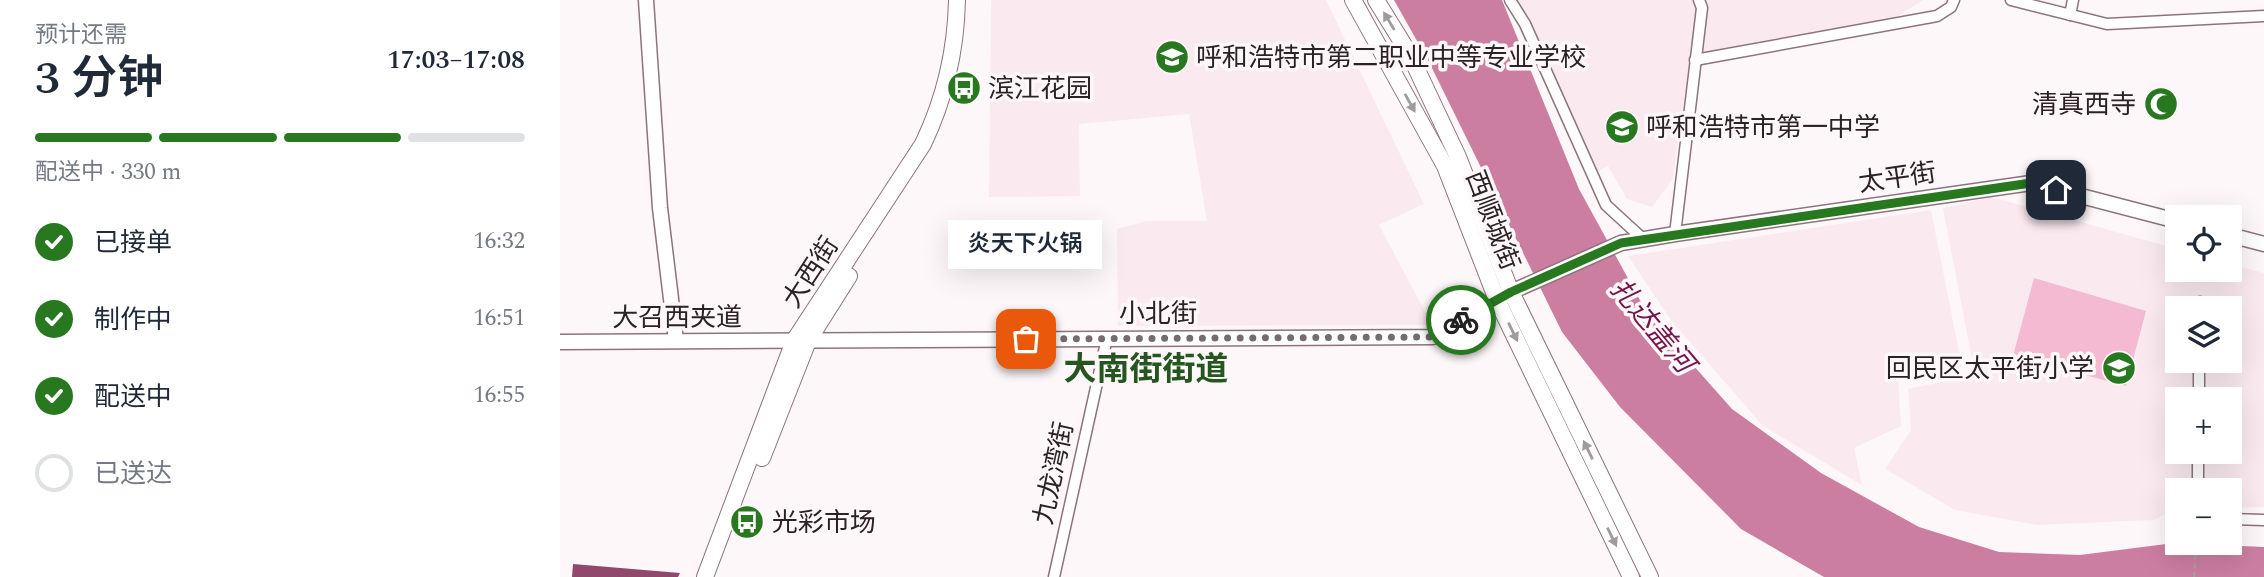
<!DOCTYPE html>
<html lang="zh">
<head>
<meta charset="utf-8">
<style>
  :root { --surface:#fff; --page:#f6f6f7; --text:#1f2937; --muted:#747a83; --line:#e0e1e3; --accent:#287820 }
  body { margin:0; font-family:Spectral,"Noto Sans SC",serif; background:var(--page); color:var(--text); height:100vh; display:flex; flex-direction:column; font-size:26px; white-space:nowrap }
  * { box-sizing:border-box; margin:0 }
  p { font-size:23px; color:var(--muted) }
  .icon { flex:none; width:38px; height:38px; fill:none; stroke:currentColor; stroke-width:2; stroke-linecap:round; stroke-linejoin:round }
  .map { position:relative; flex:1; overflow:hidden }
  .drawer { display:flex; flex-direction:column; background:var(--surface); width:560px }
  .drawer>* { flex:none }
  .tools { position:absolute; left:1605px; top:205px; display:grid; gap:14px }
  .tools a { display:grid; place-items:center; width:77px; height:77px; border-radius:0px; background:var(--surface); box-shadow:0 7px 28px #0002; font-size:35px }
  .pin { position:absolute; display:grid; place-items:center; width:60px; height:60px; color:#fff; margin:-30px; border-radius:14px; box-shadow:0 4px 10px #0006 }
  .courier { position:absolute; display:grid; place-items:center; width:70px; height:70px; margin:-35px; border:5px solid #287820; border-radius:50%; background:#fff; color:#222; box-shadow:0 2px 9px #0007 }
  .bubble { position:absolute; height:49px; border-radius:0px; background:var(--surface); box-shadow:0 7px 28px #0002; font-size:23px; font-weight:600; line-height:49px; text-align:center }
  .overview em { font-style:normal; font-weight:600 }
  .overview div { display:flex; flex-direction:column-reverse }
  .overview { display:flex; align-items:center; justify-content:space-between; height:119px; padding:0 35px }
  h1 { font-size:46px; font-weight:600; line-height:52px }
  .bar { display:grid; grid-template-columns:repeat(4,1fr); gap:10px 7px; align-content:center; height:84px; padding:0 35px }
  .bar i { height:9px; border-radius:5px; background:var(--line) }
  .bar .active { background:var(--accent) }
  .bar p { grid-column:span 4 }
  ol { padding:0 35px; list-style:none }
  li { display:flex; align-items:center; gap:21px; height:77px }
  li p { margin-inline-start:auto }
  li .icon { padding:7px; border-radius:50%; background:var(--accent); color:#fff; stroke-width:4 }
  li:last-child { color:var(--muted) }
  li i { width:38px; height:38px; border:4px solid var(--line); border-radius:50% }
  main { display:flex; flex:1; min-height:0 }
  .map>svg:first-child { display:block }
  .built { fill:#faeaf0; fill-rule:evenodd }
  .green { fill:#f3bad2 }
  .water { fill:#cc7ea1 }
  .building { fill:#91496b }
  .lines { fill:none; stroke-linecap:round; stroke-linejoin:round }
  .minor-casing { stroke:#8d737e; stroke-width:13 }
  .tertiary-casing { stroke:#8d737e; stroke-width:17 }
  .secondary-casing { stroke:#8d737e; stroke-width:18 }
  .path { stroke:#a8a0a3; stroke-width:2.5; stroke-dasharray:5 3.5; stroke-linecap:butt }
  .minor { stroke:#fff; stroke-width:10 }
  .tertiary { stroke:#fff; stroke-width:14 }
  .secondary { stroke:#fff; stroke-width:16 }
  .oneway { fill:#a09b9d }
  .done { stroke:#766c70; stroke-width:7; stroke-dasharray:0 12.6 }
  .route { stroke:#287820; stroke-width:9 }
  .labels { text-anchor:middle; stroke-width:7; stroke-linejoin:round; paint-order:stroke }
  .poi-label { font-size:26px; fill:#2c2125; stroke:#fef7fa; text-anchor:start }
  .street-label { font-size:26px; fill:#2c2125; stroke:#fef7fa }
  .water-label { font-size:28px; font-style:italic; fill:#73164a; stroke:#fef7fa }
  .district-label { font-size:33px; font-weight:bold; fill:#255620; stroke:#fef7fa }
</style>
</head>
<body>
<main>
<section class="drawer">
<div class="overview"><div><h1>3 分钟</h1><p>预计还需</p></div><em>17:03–17:08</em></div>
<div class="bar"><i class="active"></i><i class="active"></i><i class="active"></i><i></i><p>配送中 · 330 m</p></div>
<ol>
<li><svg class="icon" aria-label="check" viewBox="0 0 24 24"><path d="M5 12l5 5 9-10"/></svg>已接单<p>16:32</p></li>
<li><svg class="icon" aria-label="check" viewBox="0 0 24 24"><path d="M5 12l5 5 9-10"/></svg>制作中<p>16:51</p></li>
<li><svg class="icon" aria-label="check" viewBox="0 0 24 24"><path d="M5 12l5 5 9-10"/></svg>配送中<p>16:55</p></li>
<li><i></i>已送达</li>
</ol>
</section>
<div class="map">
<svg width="1704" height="577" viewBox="0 0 1704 577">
  <rect width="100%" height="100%" fill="#fef7fa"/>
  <!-- built -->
  <g class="built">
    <path d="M 431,0 L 766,0 L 864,204 L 819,225 L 872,325 L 558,326 L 557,229 L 587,221 L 647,221 L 629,114 L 519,124 L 520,196 L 429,197 Z"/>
    <path d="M 946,0 L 1363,0 L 1326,24 L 1144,53 L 1135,18 L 1113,179 L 1092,207 L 1067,199 L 1048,166 L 1027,177 Z"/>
    <path d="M 1432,197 L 1617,249 L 1617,270 L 1670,270 L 1670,264 L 1704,273 L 1704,507 L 1670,508 L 1670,490 L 1617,490 L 1617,508 L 1594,520 L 1477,525 L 1395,510 L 1325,469 L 1351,430 L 1348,389 L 1415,375 L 1383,208 ZM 1617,308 L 1670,308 L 1670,360 L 1617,360 ZM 1617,399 L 1670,399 L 1670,452 L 1617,452 Z"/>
    <path d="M 1371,210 L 1402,367 L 1338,380 L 1341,426 L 1294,448 L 1302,485 L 1203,426 L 1111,320 L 1068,256 Z"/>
  </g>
  <!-- green -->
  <path class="green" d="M 1474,278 L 1586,311 L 1566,386 L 1453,356 Z"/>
  <!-- water -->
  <path class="water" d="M 834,0 L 942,0 L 1019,189 L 1087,313 L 1172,409 L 1261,473 L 1359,527 L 1439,552 L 1520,555 L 1614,543 L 1704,547 L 1704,577 L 1264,577 L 1181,529 L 1060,407 L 1002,332 L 870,64 Z"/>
  <!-- building -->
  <path class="building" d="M 13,564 L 120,573 L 118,577 L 12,577 Z"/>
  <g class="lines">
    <!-- minor casing -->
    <g class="minor-casing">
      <g id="minor">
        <path d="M 950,0 L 965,24 L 1046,205 L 1083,239"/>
        <path d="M 1451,0 L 1547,24 L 1704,16"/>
        <path d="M 1510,15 L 1513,0"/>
        <path d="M 1135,60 L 1377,16 L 1391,7 L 1394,0"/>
        <path d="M 1115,234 L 1142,8 L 1139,0"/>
        <path d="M 1640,308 L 1640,302"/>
        <path d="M 1639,399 L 1639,360"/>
        <path d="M 1638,490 L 1638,452"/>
        <path d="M 1670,519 L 1704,520"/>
        <path d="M 494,577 L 547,338"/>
      </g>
    </g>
    <!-- tertiary casing -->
    <g class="tertiary-casing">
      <g id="tertiary">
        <path d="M 86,0 L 100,208 L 116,340"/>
        <path d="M 1670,235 L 1704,244"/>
        <path d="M 0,342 L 873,337 L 951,292 L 1061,243 L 1115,234 L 1471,183 L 1617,221"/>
      </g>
    </g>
    <!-- secondary casing -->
    <g class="secondary-casing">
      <g id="secondary">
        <path d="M 793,0 L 885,166 L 937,300 L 1071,577"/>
        <path d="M 816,0 L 850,55 L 898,157 L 951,292 L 1090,577"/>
        <path d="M 202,458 L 248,341 L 289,276"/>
        <path d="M 145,577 L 234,341 L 363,144 C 385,98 396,51 397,0"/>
      </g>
    </g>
    <!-- path -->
    <path class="path" d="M 1634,577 L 1636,542"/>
    <!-- minor -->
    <use href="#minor" class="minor"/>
    <!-- tertiary -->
    <use href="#tertiary" class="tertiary"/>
    <!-- secondary -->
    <use href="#secondary" class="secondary"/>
  </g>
  <!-- one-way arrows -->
  <defs><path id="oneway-solid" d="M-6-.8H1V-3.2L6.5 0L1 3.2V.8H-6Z" transform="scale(1.75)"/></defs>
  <g class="oneway">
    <use href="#oneway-solid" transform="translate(829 21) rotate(-121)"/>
    <use href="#oneway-solid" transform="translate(850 103) rotate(61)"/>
    <use href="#oneway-solid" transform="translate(953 332) rotate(64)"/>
    <use href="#oneway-solid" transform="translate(1028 450) rotate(-116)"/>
    <use href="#oneway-solid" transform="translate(1052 537) rotate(64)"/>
  </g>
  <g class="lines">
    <!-- done -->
    <path class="done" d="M 466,339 L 873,337 L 901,320"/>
    <!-- route -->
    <path class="route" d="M 901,320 L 951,292 L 1061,243 L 1471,183 L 1496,190"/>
  </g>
  <!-- icons -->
  <defs>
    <g id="school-disc" transform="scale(1.75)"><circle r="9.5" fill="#287820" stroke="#fef7fa"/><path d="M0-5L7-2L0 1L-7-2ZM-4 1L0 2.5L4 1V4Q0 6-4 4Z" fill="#fff"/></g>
    <g id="bus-disc" transform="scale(1.75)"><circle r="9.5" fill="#287820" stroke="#fef7fa"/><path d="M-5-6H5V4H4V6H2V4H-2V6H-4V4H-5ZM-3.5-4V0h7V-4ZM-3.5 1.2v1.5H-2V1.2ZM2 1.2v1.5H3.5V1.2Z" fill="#fff"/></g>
    <g id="mosque-disc" transform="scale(1.75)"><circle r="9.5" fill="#287820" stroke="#fef7fa"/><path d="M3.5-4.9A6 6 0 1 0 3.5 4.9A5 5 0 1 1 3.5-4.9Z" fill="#fff"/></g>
  </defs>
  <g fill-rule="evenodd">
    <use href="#school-disc" x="612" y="57"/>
    <use href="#bus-disc" x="404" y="88"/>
    <use href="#mosque-disc" x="1601" y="104"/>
    <use href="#school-disc" x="1062" y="127"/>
    <use href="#school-disc" x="1559" y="368"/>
    <use href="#bus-disc" x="187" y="522"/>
  </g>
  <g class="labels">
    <!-- poi labels -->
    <g class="poi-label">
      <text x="636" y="66">呼和浩特市第二职业中等专业学校</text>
      <text x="428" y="97">滨江花园</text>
      <text x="1576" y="113" text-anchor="end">清真西寺</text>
      <text x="1086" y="136">呼和浩特市第一中学</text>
      <text x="1534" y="377" text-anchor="end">回民区太平街小学</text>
      <text x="212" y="531">光彩市场</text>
    </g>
    <!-- street labels -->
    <g class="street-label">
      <text transform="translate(1337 177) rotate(-8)" y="9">太平街</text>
      <text transform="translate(933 220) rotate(69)" y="9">西顺城街</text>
      <text transform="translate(250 272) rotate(-57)" y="9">大西街</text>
      <text x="598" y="322">小北街</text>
      <text x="117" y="326">大召西夹道</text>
      <text transform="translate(493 473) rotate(-78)" y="9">九龙湾街</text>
    </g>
    <!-- water labels -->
    <g class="water-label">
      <text transform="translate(1093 325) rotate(50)" y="10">扎达盖河</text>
    </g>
    <!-- district labels -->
    <g class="district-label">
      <text x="586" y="380">大南街街道</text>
    </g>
  </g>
</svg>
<div class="tools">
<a><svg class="icon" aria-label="locate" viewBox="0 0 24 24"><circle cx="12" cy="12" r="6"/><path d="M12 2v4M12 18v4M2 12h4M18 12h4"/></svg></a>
<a><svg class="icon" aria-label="layers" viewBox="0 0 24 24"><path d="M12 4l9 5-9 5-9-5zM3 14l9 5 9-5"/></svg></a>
<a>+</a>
<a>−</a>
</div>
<div class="pin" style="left:466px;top:339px;background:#ea580c"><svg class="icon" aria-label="bag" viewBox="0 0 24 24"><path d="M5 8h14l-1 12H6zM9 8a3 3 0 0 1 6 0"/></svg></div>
<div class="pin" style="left:1496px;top:190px;background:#1f2937"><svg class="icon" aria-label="home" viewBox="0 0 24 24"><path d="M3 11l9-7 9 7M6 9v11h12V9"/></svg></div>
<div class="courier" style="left:901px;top:320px"><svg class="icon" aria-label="bike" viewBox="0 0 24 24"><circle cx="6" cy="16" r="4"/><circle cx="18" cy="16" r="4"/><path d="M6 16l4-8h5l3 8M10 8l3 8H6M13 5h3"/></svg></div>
<div class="bubble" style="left:388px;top:220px;width:154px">炎天下火锅</div>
</div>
</main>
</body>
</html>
